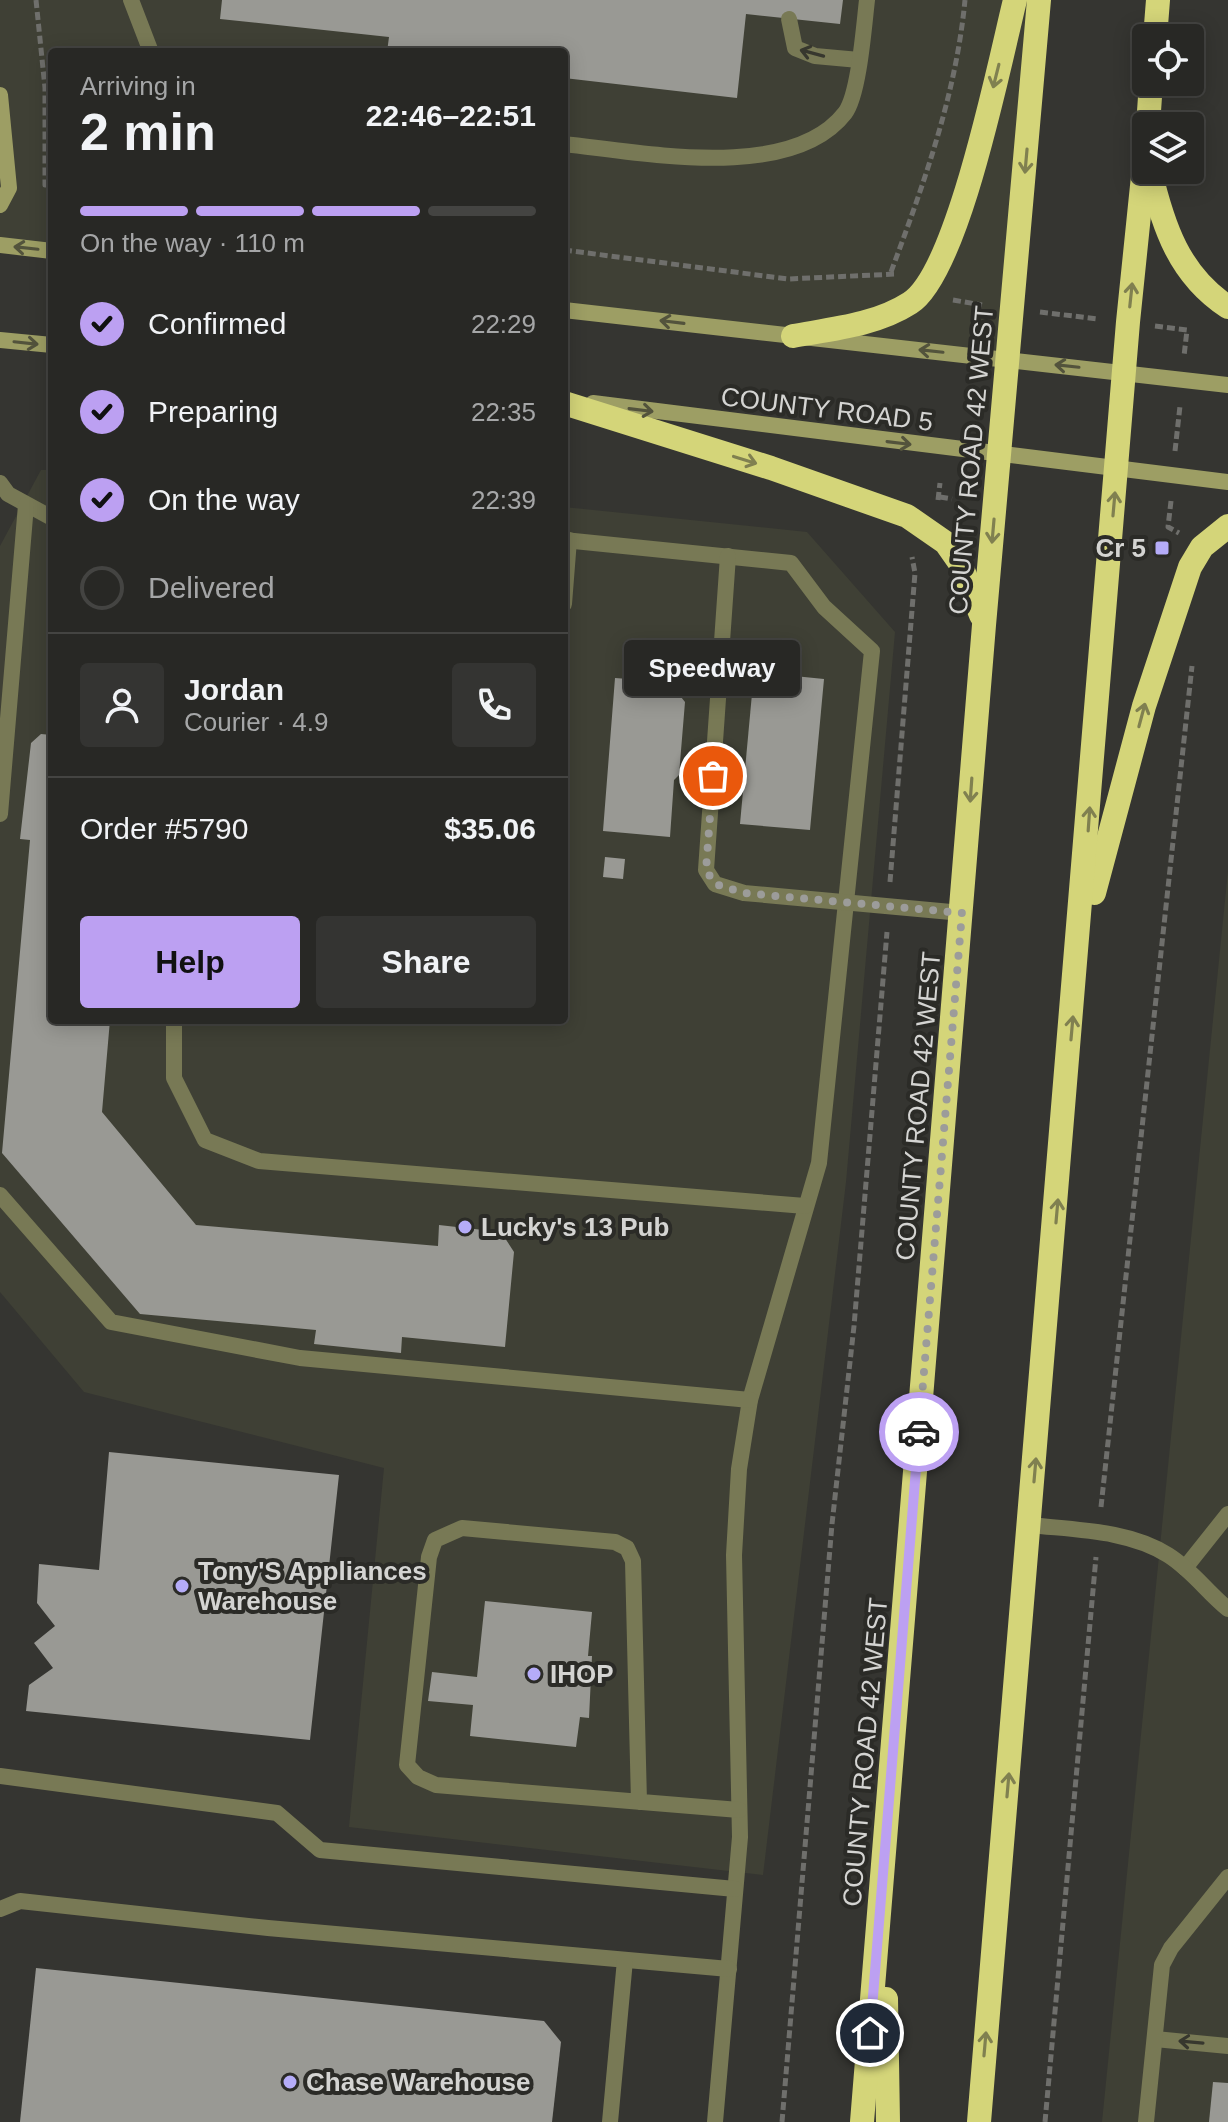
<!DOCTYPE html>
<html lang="en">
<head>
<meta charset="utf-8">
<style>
  :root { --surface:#282825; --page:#343432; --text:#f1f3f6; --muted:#a5a6a7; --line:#444442; --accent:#bca0f2 }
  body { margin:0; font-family:Helvetica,sans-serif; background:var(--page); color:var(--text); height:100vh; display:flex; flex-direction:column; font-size:30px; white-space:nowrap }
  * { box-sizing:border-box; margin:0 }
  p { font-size:26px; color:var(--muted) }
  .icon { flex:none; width:44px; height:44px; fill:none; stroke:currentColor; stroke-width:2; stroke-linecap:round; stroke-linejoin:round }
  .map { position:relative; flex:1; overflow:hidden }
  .side { position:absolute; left:48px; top:48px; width:520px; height:976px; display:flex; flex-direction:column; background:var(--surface); border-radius:8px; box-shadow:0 4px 20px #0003,0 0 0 2px var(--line) }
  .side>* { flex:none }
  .buttons { position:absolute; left:1132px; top:24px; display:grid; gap:16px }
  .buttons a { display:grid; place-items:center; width:72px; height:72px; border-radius:8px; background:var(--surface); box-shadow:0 4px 20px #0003,0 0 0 2px var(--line); font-size:40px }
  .pin { position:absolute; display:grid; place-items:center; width:68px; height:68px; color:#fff; margin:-34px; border:4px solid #fff; border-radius:50%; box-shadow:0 2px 8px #0007 }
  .courier { position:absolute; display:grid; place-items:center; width:80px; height:80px; margin:-40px; border:6px solid #bca0f2; border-radius:50%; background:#fff; color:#222; box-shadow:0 2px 10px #0007 }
  .bubble { position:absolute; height:56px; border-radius:8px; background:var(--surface); box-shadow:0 4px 20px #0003,0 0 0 2px var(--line); font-size:26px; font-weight:700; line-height:56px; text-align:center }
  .summary em { font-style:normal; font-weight:700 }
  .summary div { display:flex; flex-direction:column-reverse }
  .summary { display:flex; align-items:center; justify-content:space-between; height:136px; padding:0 32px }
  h1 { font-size:52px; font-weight:700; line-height:60px }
  .bar { display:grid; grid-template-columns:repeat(4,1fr); gap:12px 8px; align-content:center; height:96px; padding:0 32px }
  .bar i { height:10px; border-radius:6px; background:var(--line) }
  .bar .current { background:var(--accent) }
  .bar p { grid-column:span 4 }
  .line { display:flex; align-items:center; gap:20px; padding:0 32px; border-top:2px solid var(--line) }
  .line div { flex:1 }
  .round { display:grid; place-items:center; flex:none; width:84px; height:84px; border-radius:8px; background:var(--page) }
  ol { padding:0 32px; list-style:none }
  li { display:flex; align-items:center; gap:24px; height:88px }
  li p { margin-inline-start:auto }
  li .icon { padding:8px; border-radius:50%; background:var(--accent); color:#111; stroke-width:4 }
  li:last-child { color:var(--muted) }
  li i { width:44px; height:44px; border:4px solid var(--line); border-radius:50% }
  .button { display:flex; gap:16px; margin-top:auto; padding:16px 32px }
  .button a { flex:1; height:92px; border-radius:8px; background:var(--accent); color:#111; font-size:32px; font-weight:700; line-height:92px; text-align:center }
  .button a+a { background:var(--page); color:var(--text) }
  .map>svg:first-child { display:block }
  .built { fill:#3f4035 }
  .building { fill:#999994 }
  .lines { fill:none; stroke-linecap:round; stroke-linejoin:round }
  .path { stroke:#6f6f6c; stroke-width:5; stroke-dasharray:8 4; stroke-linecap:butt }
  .lane { stroke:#787955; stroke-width:16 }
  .street { stroke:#787955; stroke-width:16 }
  .secondary { stroke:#9d9e64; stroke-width:16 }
  .highway { stroke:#d4d579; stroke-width:24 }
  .oneway { stroke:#37372e }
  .oneway2 { stroke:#808050 }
  .oneway3 { stroke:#53533c }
  .done { stroke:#9c9c9a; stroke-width:8; stroke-dasharray:0 14.4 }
  .route { stroke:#bca0f2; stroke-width:10 }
  .poi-dot { fill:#b5acf8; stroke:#2b2b27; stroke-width:3 }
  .labels { text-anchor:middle; stroke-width:8; stroke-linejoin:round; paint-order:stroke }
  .street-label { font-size:26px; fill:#d4d4d2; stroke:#2b2b27 }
  .poi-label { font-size:26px; font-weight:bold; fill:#d4d4d2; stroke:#2b2b27; text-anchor:start }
</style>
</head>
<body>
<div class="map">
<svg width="1228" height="2122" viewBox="0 0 1228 2122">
  <rect width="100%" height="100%" fill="#353531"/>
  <!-- built -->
  <g class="built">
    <path d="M 0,0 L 1041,0 L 1008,360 L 564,310 L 564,52 L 52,52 L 52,251 L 0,245 L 0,205 L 9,188 L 0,95 Z"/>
    <path d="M 41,470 L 52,470 L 52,1020 L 564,1020 L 564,507 L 807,532 L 895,632 L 846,1182 L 763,1875 L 349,1827 L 384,1468 L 84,1392 L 0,1292 L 0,546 Z"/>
    <path d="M 1228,871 L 1228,2122 L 1102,2122 Z"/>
  </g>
  <!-- building -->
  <g class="building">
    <path d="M 222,0 L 843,0 L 840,24 L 746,14 L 737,98 L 564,78 L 564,52 L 387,52 L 389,37 L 220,19 Z"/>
    <path d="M 754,672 L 824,679 L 810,830 L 740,824 Z"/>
    <path d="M 615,678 L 682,683 L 681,697 L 685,702 L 679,775 L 674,780 L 670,837 L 603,831 Z"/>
    <path d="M 41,734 L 52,735 L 52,1020 L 110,1020 L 102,1112 L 196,1225 L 438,1246 L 439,1225 L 501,1232 L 514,1252 L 505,1347 L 402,1337 L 401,1353 L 314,1344 L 316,1330 L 140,1314 L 2,1153 L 30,840 L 20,839 L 31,743 Z"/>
    <path d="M 605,857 L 625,859 L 623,879 L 603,877 Z"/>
    <path d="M 109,1452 L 339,1475 L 310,1740 L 26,1711 L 29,1685 L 53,1668 L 34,1643 L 55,1626 L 37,1603 L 39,1564 L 99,1570 Z"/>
    <path d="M 485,1601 L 592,1612 L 588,1656 L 592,1656 L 589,1718 L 580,1717 L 576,1747 L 470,1736 L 473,1705 L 428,1701 L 432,1672 L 477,1677 Z"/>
    <path d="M 36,1968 L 544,2021 L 561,2042 L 552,2122 L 20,2122 Z"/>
    <path d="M 1213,2082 L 1228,2083 L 1228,2122 L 1209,2122 Z"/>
  </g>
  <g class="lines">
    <!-- path -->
    <g class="path">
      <path d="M 36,0 L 45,88 L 45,185 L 52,185"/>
      <path d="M 564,250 L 788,279 L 896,274"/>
      <path d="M 891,272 C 924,183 956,95 965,0"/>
      <path d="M 953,300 L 982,305"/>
      <path d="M 1040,312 L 1098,319"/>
      <path d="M 1155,326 L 1187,330 L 1184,356"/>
      <path d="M 1175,451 L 1180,406"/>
      <path d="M 940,497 L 952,499"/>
      <path d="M 938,500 L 940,483"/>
      <path d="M 1171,501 L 1168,527 L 1179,533"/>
      <path d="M 890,882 L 915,573 L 912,557"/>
      <path d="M 1101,1507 L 1192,666"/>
      <path d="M 782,2122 L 832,1524 L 854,1326 L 887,932"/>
      <path d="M 1045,2122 L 1096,1557"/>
    </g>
    <!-- lane -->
    <g class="lane">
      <path d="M 131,0 L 151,52"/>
      <path d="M 789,19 L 795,48 L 815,56 L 859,60"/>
      <path d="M 564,144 C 640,152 791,183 845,113 C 859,95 864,25 867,0"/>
      <path d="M 0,483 L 8,494 L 52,518"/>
      <path d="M 564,540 L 791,563 L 824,607 L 872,651 L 819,1163 L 750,1400 L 739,1469 L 734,1555 L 740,1837 L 715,2122"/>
      <path d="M 728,556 L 706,870 L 715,884 L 744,893 L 962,913"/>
      <path d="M 564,604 L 569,540"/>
      <path d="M 0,814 L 26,505"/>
      <path d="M 174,1020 L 174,1078 L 205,1140 L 259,1161 L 805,1206"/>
      <path d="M 0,1195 L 111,1322 L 300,1358 L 750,1400"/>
      <path d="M 1185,1568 L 1228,1514"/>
      <path d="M 0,1776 L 277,1813 L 320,1850 L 735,1889"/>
      <path d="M 639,1802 L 633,1561 L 627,1548 L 615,1542 L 462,1528 L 435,1540 L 429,1557 L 407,1765 L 418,1777 L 436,1785 L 739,1810"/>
      <path d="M 0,1909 L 20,1901 L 268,1928 L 729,1969"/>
      <path d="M 1155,2039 L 1228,2046"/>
      <path d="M 610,2122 L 625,1960"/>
      <path d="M 1146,2122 L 1162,1965 L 1171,1948 L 1228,1877"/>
    </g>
    <!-- street -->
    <path class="street" d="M 1030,1525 C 1075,1530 1129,1530 1168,1555 C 1192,1570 1207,1592 1228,1609"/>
    <!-- secondary -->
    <g class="secondary">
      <path d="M 0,95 L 9,188 L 0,205"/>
      <path d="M 0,245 L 52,251"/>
      <path d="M 564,310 L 1228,385"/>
      <path d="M 0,340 L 52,345"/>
      <path d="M 593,403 L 1228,482"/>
    </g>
    <!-- highway -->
    <g class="highway">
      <path d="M 1155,38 L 1158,0"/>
      <path d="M 1148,126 L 1151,82"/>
      <path d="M 1150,171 C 1163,226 1179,275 1228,307"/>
      <path d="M 793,336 C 832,329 876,325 910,303 C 958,273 1000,60 1015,0"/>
      <path d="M 564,403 L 771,468 L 907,516 L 946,543 L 960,563 L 981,615"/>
      <path d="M 1094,893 L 1144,706 L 1190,567 L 1202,547 L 1228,526"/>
      <path d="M 886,1999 L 888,2122"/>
      <path d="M 862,2122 L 984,625 L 1039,0"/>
      <path d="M 979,2122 L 1128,322 L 1146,147"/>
    </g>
  </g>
  <!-- one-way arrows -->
  <defs><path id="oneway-shaft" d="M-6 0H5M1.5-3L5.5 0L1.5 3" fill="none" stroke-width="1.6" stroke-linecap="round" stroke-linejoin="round" transform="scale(2)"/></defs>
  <g class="oneway">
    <use href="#oneway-shaft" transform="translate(812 53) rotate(-165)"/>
    <use href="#oneway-shaft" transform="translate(1191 2042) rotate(-175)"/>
  </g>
  <g class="oneway2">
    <use href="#oneway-shaft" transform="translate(996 76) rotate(104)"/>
    <use href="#oneway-shaft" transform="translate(1026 161) rotate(95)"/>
    <use href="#oneway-shaft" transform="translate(1131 295) rotate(-84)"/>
    <use href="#oneway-shaft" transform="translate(745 460) rotate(17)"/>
    <use href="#oneway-shaft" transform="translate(1114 504) rotate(-85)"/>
    <use href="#oneway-shaft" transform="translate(993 531) rotate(95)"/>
    <use href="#oneway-shaft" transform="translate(1142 715) rotate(-75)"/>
    <use href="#oneway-shaft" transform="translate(971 790) rotate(94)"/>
    <use href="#oneway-shaft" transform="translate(1089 819) rotate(-86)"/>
    <use href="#oneway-shaft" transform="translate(1072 1028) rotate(-85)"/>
    <use href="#oneway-shaft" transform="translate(1057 1211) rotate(-85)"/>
    <use href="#oneway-shaft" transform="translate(1035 1470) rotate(-85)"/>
    <use href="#oneway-shaft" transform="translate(1008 1785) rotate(-85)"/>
    <use href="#oneway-shaft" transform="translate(985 2044) rotate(-85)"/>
  </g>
  <g class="oneway3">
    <use href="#oneway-shaft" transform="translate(26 248) rotate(-174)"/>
    <use href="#oneway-shaft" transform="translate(672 322) rotate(-173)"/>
    <use href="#oneway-shaft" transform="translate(26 343) rotate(6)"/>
    <use href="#oneway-shaft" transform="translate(931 351) rotate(-174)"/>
    <use href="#oneway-shaft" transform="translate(1067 366) rotate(-174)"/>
    <use href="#oneway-shaft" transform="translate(641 410) rotate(7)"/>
    <use href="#oneway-shaft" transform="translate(899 443) rotate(7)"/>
  </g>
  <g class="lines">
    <!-- done -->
    <path class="done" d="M 713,776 L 706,870 L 715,884 L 744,893 L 962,913 L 919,1432"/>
    <!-- route -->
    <path class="route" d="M 870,2033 L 919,1432"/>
  </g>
  <!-- markers -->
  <g class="poi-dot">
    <rect x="1154" y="540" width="16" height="16" rx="4"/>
    <circle cx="465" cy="1227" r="8"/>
    <circle cx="182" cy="1586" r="8"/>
    <circle cx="534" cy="1674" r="8"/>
    <circle cx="290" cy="2082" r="8"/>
  </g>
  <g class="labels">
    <!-- street labels -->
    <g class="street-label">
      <text transform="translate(827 409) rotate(7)" y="9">COUNTY ROAD 5</text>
      <text transform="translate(971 460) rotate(-85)" y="9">COUNTY ROAD 42 WEST</text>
      <text transform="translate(918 1106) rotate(-85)" y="9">COUNTY ROAD 42 WEST</text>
      <text transform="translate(865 1752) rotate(-85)" y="9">COUNTY ROAD 42 WEST</text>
    </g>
    <!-- poi labels -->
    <g class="poi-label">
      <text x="1146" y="557" text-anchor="end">Cr 5</text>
      <text x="481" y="1236">Lucky's 13 Pub</text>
      <text x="198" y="1580">Tony'S Appliances<tspan x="198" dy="30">Warehouse</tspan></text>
      <text x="550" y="1683">IHOP</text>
      <text x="306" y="2091">Chase Warehouse</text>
    </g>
  </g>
</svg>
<div class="buttons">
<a><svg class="icon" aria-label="locate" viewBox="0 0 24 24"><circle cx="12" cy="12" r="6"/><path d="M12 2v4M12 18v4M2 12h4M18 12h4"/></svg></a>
<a><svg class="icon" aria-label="layers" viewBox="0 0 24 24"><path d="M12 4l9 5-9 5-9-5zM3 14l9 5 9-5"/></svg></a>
</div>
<div class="pin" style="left:713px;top:776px;background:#ea580c"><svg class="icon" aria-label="bag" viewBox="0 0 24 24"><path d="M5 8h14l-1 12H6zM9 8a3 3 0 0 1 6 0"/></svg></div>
<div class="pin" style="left:870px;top:2033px;background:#1f2937"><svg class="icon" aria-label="home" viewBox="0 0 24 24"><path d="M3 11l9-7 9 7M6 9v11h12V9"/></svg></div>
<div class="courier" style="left:919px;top:1432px"><svg class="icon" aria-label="car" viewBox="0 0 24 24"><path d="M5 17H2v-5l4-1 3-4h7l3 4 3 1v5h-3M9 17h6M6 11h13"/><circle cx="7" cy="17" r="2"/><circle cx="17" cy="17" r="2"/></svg></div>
<div class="bubble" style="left:624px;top:640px;width:176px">Speedway</div>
<section class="side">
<div class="summary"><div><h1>2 min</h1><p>Arriving in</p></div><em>22:46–22:51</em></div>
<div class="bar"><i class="current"></i><i class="current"></i><i class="current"></i><i></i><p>On the way · 110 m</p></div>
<ol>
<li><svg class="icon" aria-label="check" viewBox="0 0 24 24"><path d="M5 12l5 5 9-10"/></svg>Confirmed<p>22:29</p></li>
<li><svg class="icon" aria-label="check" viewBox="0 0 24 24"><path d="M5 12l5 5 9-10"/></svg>Preparing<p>22:35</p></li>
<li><svg class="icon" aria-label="check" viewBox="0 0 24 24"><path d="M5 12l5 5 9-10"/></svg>On the way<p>22:39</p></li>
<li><i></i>Delivered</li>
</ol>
<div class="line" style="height:144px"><a class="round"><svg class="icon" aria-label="person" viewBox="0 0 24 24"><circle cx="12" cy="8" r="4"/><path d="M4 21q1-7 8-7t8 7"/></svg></a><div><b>Jordan</b><p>Courier · 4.9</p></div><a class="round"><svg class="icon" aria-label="phone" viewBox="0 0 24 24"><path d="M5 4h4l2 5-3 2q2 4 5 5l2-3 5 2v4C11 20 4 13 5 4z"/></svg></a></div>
<div class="line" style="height:104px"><div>Order #5790</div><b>$35.06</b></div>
<div class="button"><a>Help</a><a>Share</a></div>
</section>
</div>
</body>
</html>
